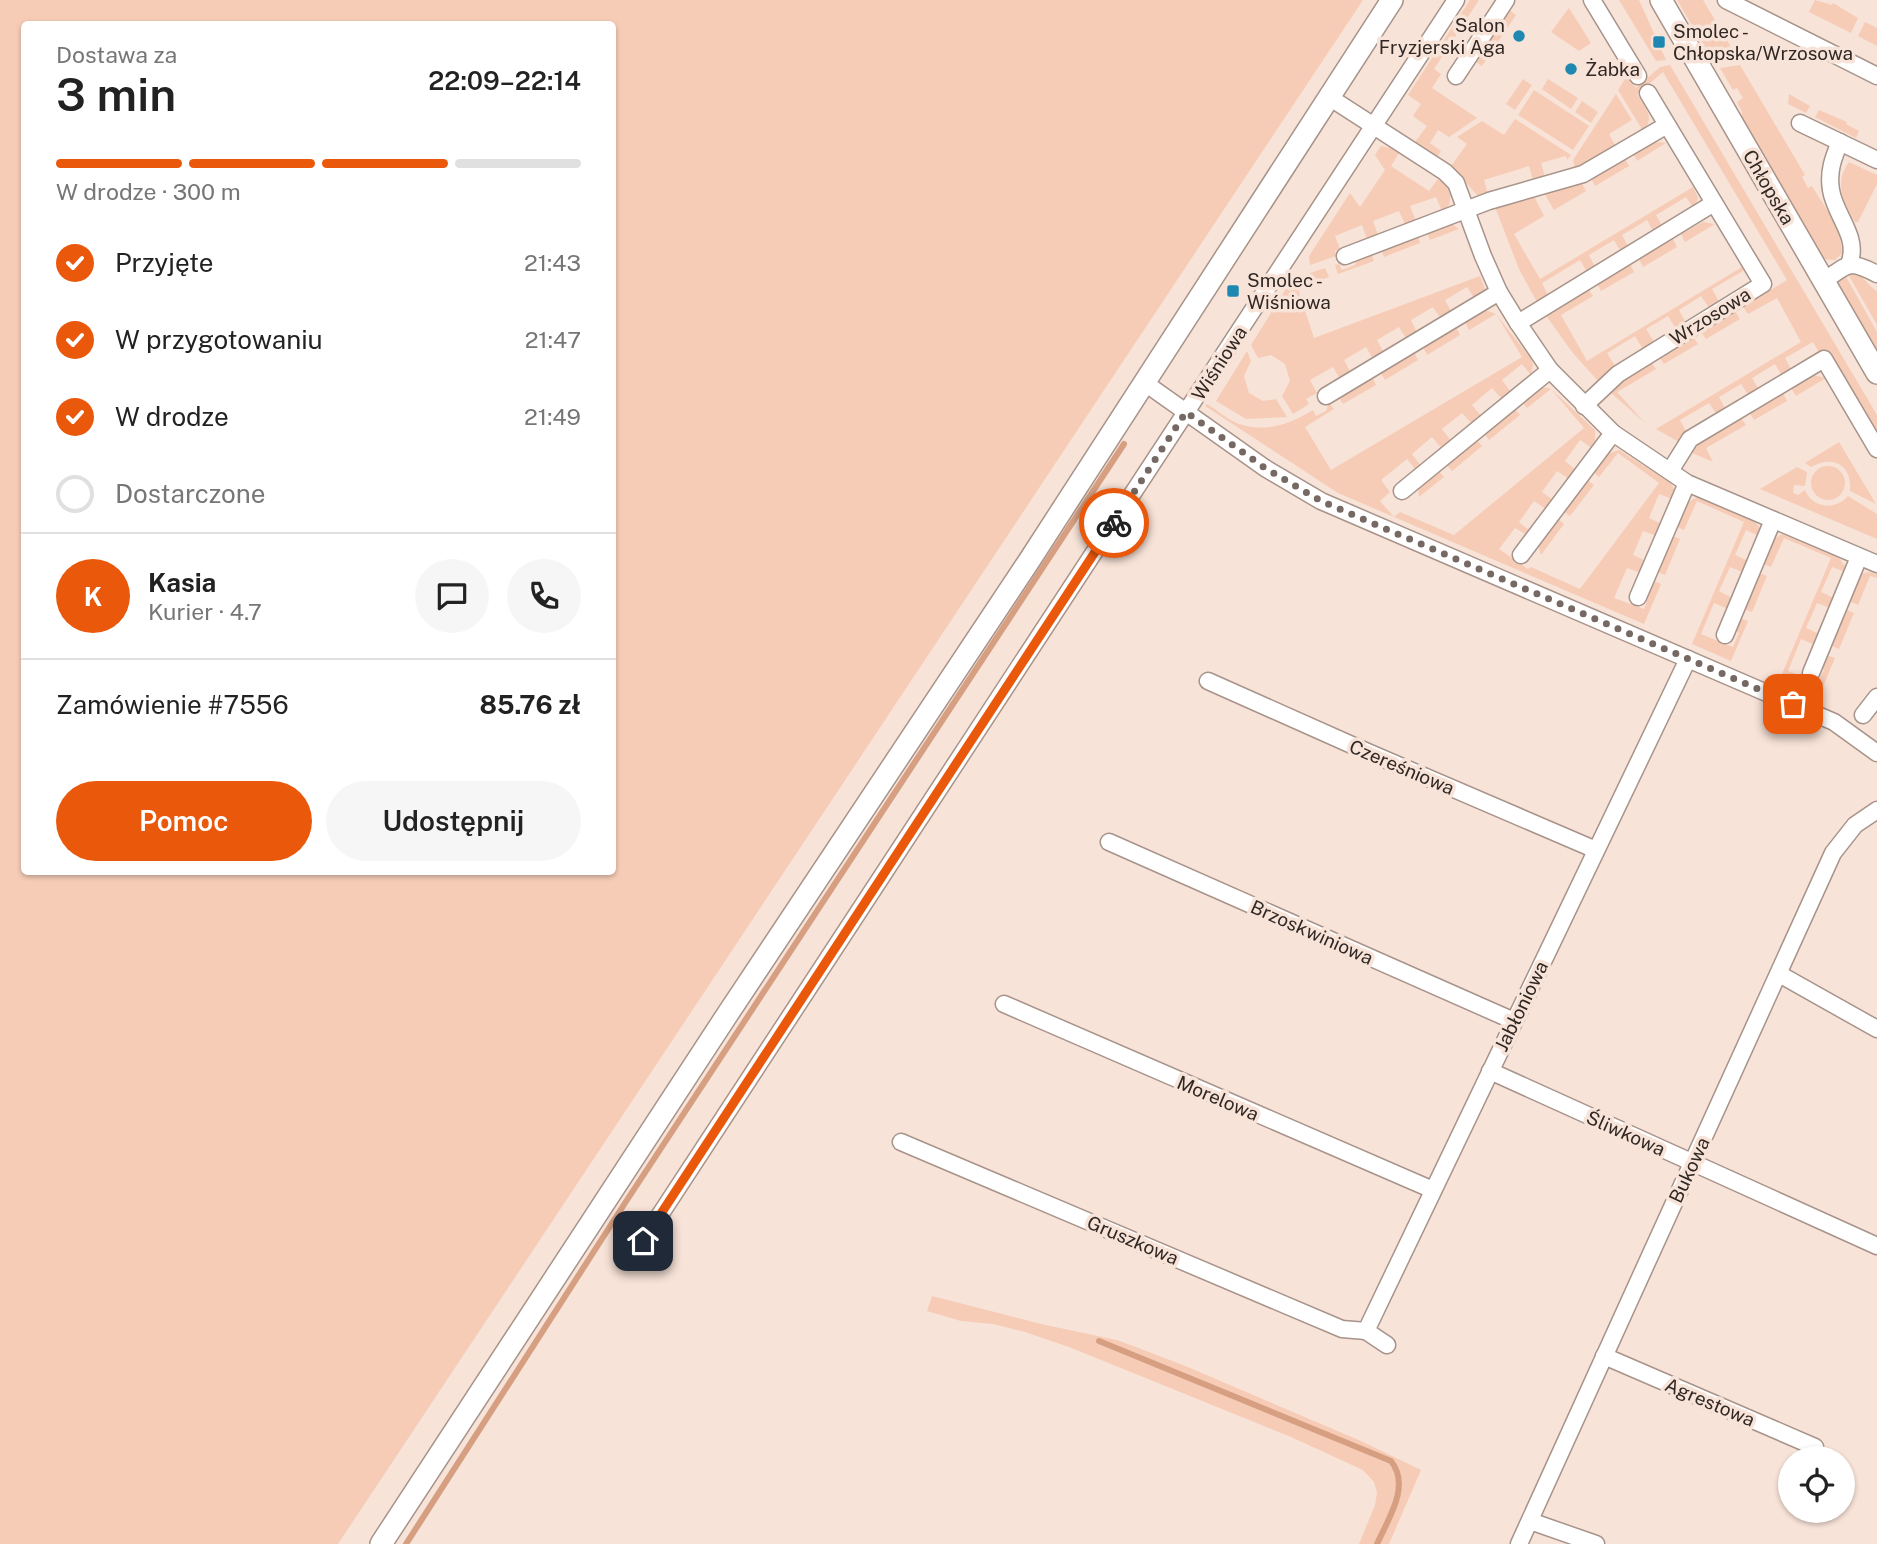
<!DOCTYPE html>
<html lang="pl">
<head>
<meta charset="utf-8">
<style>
  :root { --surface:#fff; --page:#f6f6f6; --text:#222; --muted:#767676; --line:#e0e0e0; --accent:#ea580c }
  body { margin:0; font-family:"Public Sans",sans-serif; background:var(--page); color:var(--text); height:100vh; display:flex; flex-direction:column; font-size:26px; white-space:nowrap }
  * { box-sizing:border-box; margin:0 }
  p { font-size:23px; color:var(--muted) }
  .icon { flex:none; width:38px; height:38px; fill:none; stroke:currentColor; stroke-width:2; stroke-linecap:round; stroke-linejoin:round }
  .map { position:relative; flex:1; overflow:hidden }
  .sheet { position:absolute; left:21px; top:21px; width:595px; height:854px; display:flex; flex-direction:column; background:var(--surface); border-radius:7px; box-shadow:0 2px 5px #0004 }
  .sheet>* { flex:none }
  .buttons { position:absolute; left:1778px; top:1446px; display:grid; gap:14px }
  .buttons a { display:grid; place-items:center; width:77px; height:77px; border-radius:50%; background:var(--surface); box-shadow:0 2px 5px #0004; font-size:35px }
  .pin { position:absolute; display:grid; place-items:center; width:60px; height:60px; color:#fff; margin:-30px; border-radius:14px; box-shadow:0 4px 10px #0006 }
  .courier { position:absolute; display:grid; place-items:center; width:70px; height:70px; margin:-35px; border:5px solid #ea580c; border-radius:50%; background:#fff; color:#222; box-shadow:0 2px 9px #0007 }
  .headline em { font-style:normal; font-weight:600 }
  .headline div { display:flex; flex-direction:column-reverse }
  .headline { display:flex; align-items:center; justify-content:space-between; height:119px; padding:0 35px }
  h1 { font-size:46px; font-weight:600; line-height:52px }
  .bar { display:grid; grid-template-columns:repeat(4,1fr); gap:10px 7px; align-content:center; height:84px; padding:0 35px }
  .bar i { height:9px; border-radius:5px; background:var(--line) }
  .bar .on { background:var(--accent) }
  .bar p { grid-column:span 4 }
  .line { display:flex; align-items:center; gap:18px; padding:0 35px; border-top:2px solid var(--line) }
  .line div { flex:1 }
  .round { display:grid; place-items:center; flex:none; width:74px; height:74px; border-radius:37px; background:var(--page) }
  ol { padding:0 35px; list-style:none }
  li { display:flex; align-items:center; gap:21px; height:77px }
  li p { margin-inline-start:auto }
  li .icon { padding:7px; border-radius:50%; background:var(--accent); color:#fff; stroke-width:4 }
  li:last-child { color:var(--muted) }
  li i { width:38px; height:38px; border:4px solid var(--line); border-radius:50% }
  .cta { display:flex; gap:14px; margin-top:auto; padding:14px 35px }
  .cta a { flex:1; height:80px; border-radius:42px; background:var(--accent); color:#fff; font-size:28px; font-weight:600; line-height:80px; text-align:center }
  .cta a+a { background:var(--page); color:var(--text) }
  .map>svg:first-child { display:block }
  .green { fill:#f6ccb6; fill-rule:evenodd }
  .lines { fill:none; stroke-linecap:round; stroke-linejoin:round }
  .stream { stroke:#d69f81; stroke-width:6 }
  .street-casing { stroke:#a79389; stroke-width:19 }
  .secondary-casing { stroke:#a79389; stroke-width:24 }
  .street { stroke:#fff; stroke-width:16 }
  .secondary { stroke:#fff; stroke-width:21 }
  .done { stroke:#766963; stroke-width:7; stroke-dasharray:0 12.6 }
  .route { stroke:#ea580c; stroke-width:9 }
  .poi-dot { fill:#1e88b0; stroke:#f8e3d8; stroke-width:2.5 }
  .labels { text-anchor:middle; stroke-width:7; stroke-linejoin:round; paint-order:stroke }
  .poi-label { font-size:19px; fill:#302824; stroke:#f8e3d8; text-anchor:start }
  .street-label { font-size:19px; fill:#302824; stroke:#f8e3d8 }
</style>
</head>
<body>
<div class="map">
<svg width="1877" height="1544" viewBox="0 0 1877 1544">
  <rect width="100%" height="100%" fill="#f8e3d8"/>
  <!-- green -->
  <g class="green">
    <path d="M 0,0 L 1363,0 L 338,1544 L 0,1544 ZM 24,24 L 612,24 L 612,872 L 24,872 Z"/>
    <path d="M 1470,0 L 1479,0 L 1434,69 L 1441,74 L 1432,88 L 1477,118 L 1449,137 L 1438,130 L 1430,143 L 1441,151 L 1437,157 L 1415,142 L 1427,126 L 1413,116 L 1421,104 L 1408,95 Z"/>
    <path d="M 1619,0 L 1639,0 L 1666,60 L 1656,61 Z"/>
    <path d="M 1677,0 L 1703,0 L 1737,57 L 1739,56 L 1741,59 L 1715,64 Z"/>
    <path d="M 1815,0 L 1832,5 L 1833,3 L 1858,18 L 1851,33 L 1809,12 Z"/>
    <path d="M 1569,8 L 1591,43 L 1579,51 L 1551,32 Z"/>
    <path d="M 1509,10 L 1516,15 L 1482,66 L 1475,61 Z"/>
    <path d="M 1865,22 L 1877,28 L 1877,46 L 1858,36 Z"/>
    <path d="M 1670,65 L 1877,415 L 1877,432 L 1828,350 L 1820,354 L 1813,342 L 1785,358 L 1792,371 L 1782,376 L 1775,364 L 1752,378 L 1759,390 L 1749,396 L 1741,384 L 1719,397 L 1726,410 L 1717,415 L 1709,403 L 1680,420 L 1687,433 L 1679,442 L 1656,429 L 1801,342 L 1777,298 L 1748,314 L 1743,307 L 1787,280 L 1663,72 L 1637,94 C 1645,108 1656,117 1643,131 L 1618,90 L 1627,76 L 1636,88 L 1660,67 Z"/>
    <path d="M 1740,65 L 1805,175 L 1802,177 L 1808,188 L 1812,186 C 1824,206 1842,229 1842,253 L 1835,260 L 1822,259 L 1741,122 L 1742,112 L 1737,102 L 1743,98 L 1737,88 L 1733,90 L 1720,68 Z"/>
    <path d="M 1523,79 L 1532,85 L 1515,110 L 1506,104 Z"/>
    <path d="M 1548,79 L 1578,98 L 1571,109 L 1542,89 Z"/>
    <path d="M 1534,90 L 1589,126 L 1573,150 L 1518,115 Z"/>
    <path d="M 1616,94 L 1632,120 L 1609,134 L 1616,147 L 1584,165 L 1575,168 L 1573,160 Z"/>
    <path d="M 1789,94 L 1810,106 L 1806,113 L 1788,104 Z"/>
    <path d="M 1582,101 L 1598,112 L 1591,123 L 1575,112 Z"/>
    <path d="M 1819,110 L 1847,122 L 1846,124 L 1859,131 L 1856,138 L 1815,117 Z"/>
    <path d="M 1515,119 L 1571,155 L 1567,160 L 1566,156 L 1541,163 L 1545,177 L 1533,180 L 1529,166 L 1484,180 L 1488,194 L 1477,195 L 1451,166 L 1467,144 L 1457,137 L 1482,121 L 1504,135 Z"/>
    <path d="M 1660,142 L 1666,143 L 1637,161 L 1633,153 L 1652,143 Z"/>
    <path d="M 1381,146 L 1390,148 L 1399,153 L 1391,166 L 1429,191 L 1438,179 L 1446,184 L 1451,193 L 1449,205 L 1442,211 L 1436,197 L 1410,206 L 1416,221 L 1405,224 L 1399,211 L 1373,221 L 1378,235 L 1367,239 L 1362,225 L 1335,236 L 1340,249 L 1335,251 L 1336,256 L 1310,265 L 1309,256 L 1350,193 L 1360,207 L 1385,170 L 1375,155 Z"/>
    <path d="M 1625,159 L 1629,166 L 1595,186 L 1591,178 Z"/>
    <path d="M 1849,162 L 1877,175 L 1877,184 L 1858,222 L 1855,222 C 1844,203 1833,183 1849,162 Z"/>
    <path d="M 1581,182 L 1586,191 L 1554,210 L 1544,193 Z"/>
    <path d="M 1693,187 L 1698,198 L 1694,209 L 1686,197 L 1656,215 L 1663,228 L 1654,233 L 1647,220 L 1622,235 L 1629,248 L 1621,252 L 1614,240 L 1589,255 L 1595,267 L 1587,272 L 1580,260 L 1542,283 L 1548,295 L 1537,302 L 1519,269 L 1495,207 L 1534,196 L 1544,216 L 1514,234 L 1540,279 Z"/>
    <path d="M 1703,222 L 1715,224 L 1685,242 L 1681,234 Z"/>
    <path d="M 1452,224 L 1459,229 L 1430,240 L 1427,233 Z"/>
    <path d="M 1418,236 L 1420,243 L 1384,257 L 1381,249 Z"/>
    <path d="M 1673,239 L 1677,247 L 1643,267 L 1639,259 Z"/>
    <path d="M 1371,252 L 1374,261 L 1338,274 L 1335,265 L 1339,264 L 1342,270 L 1355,265 L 1358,257 Z"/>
    <path d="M 1630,264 L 1634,272 L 1601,291 L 1597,283 Z"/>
    <path d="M 1742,267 L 1743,271 L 1712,289 L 1719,302 L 1710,309 L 1701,296 L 1679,310 L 1686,323 L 1676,329 L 1668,316 L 1646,329 L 1654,342 L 1643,349 L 1635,336 L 1607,353 L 1615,366 L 1598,381 L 1572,352 L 1545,314 L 1588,289 L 1593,296 L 1561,315 L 1587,361 Z"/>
    <path d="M 1325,268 L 1329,277 L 1298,289 L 1314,338 L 1480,276 L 1485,289 L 1482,295 L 1475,299 L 1467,287 L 1445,300 L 1452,313 L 1441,319 L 1433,307 L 1411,320 L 1417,333 L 1407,340 L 1399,327 L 1377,340 L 1384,353 L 1373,359 L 1366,347 L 1344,360 L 1351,373 L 1340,379 L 1333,367 L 1310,380 L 1317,393 L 1306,399 L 1309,404 L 1293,414 L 1282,396 L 1290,381 L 1285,364 L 1271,355 L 1258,358 L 1251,345 L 1292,279 Z"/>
    <path d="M 1853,273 C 1865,275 1867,286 1877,291 L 1877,325 L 1848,274 Z"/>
    <path d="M 1845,275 L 1877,332 L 1877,354 L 1838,287 L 1839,280 Z"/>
    <path d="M 1488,311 L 1496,314 L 1531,359 L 1533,364 L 1531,375 L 1522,364 L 1502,380 L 1511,392 L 1502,399 L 1492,388 L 1472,405 L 1481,416 L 1472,424 L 1462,413 L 1442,429 L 1451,441 L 1442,449 L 1432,437 L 1412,454 L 1421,466 L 1416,470 L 1407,459 L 1381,480 L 1390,492 L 1380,501 L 1394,517 L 1400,512 L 1454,535 L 1584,428 L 1551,389 L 1527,408 L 1522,402 C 1530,395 1540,384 1551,389 L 1595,430 L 1595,441 L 1592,448 L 1580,440 L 1565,461 L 1576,470 L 1569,479 L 1557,471 L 1542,492 L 1553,500 L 1546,509 L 1534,501 L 1519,522 L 1530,531 L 1527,535 L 1515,528 L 1499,549 L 1528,569 L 1531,567 L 1580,589 L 1659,483 L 1618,453 L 1599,477 L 1593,472 L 1607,454 L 1619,450 L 1671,483 L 1674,489 L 1672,499 L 1659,494 L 1649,518 L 1662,524 L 1657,536 L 1643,531 L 1633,555 L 1646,561 L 1641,573 L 1627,568 L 1614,598 L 1644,609 L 1654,581 L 1661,584 L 1644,624 L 1338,493 L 1205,406 L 1207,404 C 1217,410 1228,420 1239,424 C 1266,433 1290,424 1313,410 L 1316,416 L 1326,411 L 1329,403 L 1334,409 L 1305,427 L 1331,470 L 1522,357 L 1496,314 L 1469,330 L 1465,322 L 1481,312 Z"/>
    <path d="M 1735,311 L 1740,319 L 1706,339 L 1701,332 Z"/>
    <path d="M 1456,327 L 1460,335 L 1427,355 L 1423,347 Z"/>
    <path d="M 1693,337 L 1698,344 L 1664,364 L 1659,357 Z"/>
    <path d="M 1247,351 L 1251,361 L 1244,376 L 1249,393 L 1263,401 L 1276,399 L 1287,417 L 1246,419 L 1216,401 Z"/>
    <path d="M 1414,352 L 1418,360 L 1385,380 L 1380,372 Z"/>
    <path d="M 1651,362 L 1656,369 L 1617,392 L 1645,423 L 1609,391 L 1627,376 Z"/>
    <path d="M 1813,375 L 1826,378 L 1796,396 L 1791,388 Z"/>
    <path d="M 1372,377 L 1376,385 L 1343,404 L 1339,397 Z"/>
    <path d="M 1783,393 L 1787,401 L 1754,420 L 1750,413 Z"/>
    <path d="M 1514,408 L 1520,415 L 1489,440 L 1484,433 Z"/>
    <path d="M 1741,418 L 1746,425 L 1706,448 L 1713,462 L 1690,452 L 1696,445 Z"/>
    <path d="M 1476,439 L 1482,446 L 1452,471 L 1446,464 Z"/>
    <path d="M 1839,442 L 1876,504 L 1850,491 C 1852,464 1833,455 1811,467 L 1805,463 Z"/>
    <circle cx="1828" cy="483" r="17"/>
    <path d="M 1797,467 L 1807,472 L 1805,486 L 1794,485 L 1793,493 L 1798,495 L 1805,490 C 1812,508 1835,511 1848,496 L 1877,514 L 1877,539 L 1760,489 Z"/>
    <path d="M 1438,470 L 1444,477 L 1419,497 L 1418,487 Z"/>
    <path d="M 1587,480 L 1594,485 L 1570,516 L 1563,511 Z"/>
    <path d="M 1697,497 L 1753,520 L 1760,528 L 1759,536 L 1746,530 L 1735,555 L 1748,561 L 1743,572 L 1730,567 L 1719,591 L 1732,598 L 1728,609 L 1714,603 L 1701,634 L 1733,647 L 1739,633 L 1735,630 L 1740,618 L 1748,621 L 1731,661 L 1692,644 L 1744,522 L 1697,501 L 1684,530 L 1677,527 L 1687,503 Z"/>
    <path d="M 1558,519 L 1564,524 L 1541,555 L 1538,545 Z"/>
    <path d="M 1782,534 L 1839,558 L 1845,566 L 1845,572 L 1832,567 L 1821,592 L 1834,598 L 1830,608 L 1817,603 L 1806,628 L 1819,634 L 1815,645 L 1801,639 L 1788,671 L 1818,682 L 1824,670 L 1821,668 L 1826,655 L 1835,658 L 1818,698 L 1779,681 L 1831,558 L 1784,538 L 1771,567 L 1763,564 L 1773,540 Z"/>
    <path d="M 1673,536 L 1680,539 L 1665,575 L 1658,572 Z"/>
    <path d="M 1868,572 L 1877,574 L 1877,578 L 1870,576 L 1858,605 L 1849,601 L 1861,574 Z"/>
    <path d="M 1759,573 L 1767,576 L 1752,612 L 1744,609 Z"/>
    <path d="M 1845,609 L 1854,613 L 1839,649 L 1830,645 Z"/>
    <path d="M 932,1296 L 1041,1324 L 1117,1340 L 1183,1365 L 1361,1441 L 1421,1470 L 1389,1544 L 1359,1544 L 1375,1505 L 1377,1493 L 1374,1482 L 1363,1470 L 1291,1437 L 1069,1347 L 1025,1332 L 993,1324 L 961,1321 L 927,1311 Z"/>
  </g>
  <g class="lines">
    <!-- stream -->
    <g class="stream">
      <path d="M 1099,1341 L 1391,1461 C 1411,1486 1388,1519 1377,1544"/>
      <path d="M 406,1544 L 625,1203 L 1124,444"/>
    </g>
    <!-- street casing -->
    <g class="street-casing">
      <g id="street">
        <path d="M 1592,0 L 1638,76"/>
        <path d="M 1726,0 L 1877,76"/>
        <path d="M 1456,76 L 1506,0"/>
        <path d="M 1329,97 L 1445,172 L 1456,183 L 1483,256 L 1499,292 L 1518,323 L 1550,370 L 1613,433 L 1687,483 L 1877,564"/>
        <path d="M 1800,123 L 1877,160"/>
        <path d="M 1840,142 C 1833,158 1828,172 1831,190 C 1835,216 1860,237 1849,264"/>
        <path d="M 1345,256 L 1489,201 L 1583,174 L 1667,125"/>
        <path d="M 1823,281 C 1850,264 1847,259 1877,274"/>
        <path d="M 1518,323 L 1714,203"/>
        <path d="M 1145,383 L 1265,468 L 1321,501 L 1834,722 L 1877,753"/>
        <path d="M 1326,396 L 1499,292"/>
        <path d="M 1584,406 L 1618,374 L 1763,284 L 1648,93"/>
        <path d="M 1670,471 L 1690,439 L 1824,359 L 1877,449"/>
        <path d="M 1402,491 L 1550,370"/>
        <path d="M 1521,555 L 1613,433"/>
        <path d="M 1638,597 L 1687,483"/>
        <path d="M 1725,635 L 1773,520"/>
        <path d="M 1811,673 L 1859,557"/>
        <path d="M 1208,681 L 1363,750 L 1596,850"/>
        <path d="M 1863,715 L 1877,697"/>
        <path d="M 1109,842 L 1514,1021"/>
        <path d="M 1779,974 L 1877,1029"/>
        <path d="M 1004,1004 L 1433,1190"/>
        <path d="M 1490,1071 L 1877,1246"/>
        <path d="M 901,1142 L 1342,1329 L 1366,1331"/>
        <path d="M 635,1253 L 1456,0"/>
        <path d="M 1387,1345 L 1366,1331 L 1688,659"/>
        <path d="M 1604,1356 L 1815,1447"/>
        <path d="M 1530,1521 L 1596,1544"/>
        <path d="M 1519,1544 L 1833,853 L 1855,825 L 1877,810"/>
      </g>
    </g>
    <!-- secondary casing -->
    <g class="secondary-casing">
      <g id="secondary">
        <path d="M 1661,0 L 1877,373"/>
        <path d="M 381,1544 L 727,1015 L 1029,561 L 1392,0"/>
      </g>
    </g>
    <!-- street -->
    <use href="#street" class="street"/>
    <!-- secondary -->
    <use href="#secondary" class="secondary"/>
  </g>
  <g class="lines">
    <!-- done -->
    <path class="done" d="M 1114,523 L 1186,412 L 1265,468 L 1321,501 L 1793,704"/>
    <!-- route -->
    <path class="route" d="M 643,1241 L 1114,523"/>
  </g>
  <!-- markers -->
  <g class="poi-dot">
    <circle cx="1519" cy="36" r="7"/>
    <rect x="1652" y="35" width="14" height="14" rx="3.5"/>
    <circle cx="1571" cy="69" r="7"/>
    <rect x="1226" y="284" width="14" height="14" rx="3.5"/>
  </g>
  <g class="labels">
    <!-- poi labels -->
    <g class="poi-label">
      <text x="1505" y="32" text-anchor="end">Salon<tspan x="1505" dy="22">Fryzjerski Aga</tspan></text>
      <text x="1673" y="38">Smolec -<tspan x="1673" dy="22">Chłopska/Wrzosowa</tspan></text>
      <text x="1585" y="76">Żabka</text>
      <text x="1247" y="287">Smolec -<tspan x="1247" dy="22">Wiśniowa</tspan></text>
    </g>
    <!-- street labels -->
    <g class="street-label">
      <text transform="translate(1769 187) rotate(60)" y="7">Chłopska</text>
      <text transform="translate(1710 316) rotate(-32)" y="7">Wrzosowa</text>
      <text transform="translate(1219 363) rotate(-57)" y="7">Wiśniowa</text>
      <text transform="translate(1402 767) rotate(23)" y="7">Czereśniowa</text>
      <text transform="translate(1312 932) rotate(24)" y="7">Brzoskwiniowa</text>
      <text transform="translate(1521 1006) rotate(-64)" y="7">Jabłoniowa</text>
      <text transform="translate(1218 1098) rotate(23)" y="7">Morelowa</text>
      <text transform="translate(1626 1133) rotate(24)" y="7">Śliwkowa</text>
      <text transform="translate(1689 1170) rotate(-65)" y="7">Bukowa</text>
      <text transform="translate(1133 1240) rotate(23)" y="7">Gruszkowa</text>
      <text transform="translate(1710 1402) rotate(23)" y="7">Agrestowa</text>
    </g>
  </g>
</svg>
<div class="buttons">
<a><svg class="icon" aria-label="locate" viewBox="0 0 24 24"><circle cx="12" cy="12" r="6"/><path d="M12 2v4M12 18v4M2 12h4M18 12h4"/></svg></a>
</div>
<div class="pin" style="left:1793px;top:704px;background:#ea580c"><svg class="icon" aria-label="bag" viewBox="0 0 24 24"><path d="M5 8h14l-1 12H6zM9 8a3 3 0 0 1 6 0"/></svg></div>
<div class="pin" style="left:643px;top:1241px;background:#1f2937"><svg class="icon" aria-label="home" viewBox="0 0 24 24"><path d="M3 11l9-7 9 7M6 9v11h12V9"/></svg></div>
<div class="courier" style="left:1114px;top:523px"><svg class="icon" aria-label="bike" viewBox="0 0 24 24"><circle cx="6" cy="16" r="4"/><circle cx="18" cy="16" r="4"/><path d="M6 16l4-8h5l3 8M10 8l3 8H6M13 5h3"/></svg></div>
<section class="sheet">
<div class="headline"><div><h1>3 min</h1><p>Dostawa za</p></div><em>22:09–22:14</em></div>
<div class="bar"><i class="on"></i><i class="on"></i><i class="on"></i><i></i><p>W drodze · 300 m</p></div>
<ol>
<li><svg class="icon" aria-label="check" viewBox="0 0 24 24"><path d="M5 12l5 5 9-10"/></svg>Przyjęte<p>21:43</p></li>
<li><svg class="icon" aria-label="check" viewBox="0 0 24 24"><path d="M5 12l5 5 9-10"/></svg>W przygotowaniu<p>21:47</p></li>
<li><svg class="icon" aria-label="check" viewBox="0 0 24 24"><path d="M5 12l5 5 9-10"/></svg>W drodze<p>21:49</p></li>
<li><i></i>Dostarczone</li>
</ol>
<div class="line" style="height:126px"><b class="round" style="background:var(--accent);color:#fff">K</b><div><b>Kasia</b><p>Kurier · 4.7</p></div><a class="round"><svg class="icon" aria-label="chat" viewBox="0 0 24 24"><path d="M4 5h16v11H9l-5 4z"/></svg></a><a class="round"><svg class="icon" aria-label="phone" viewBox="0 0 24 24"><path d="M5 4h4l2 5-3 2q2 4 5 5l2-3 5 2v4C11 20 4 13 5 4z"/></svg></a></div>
<div class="line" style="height:91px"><div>Zamówienie #7556</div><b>85.76 zł</b></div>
<div class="cta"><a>Pomoc</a><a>Udostępnij</a></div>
</section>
</div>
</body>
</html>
